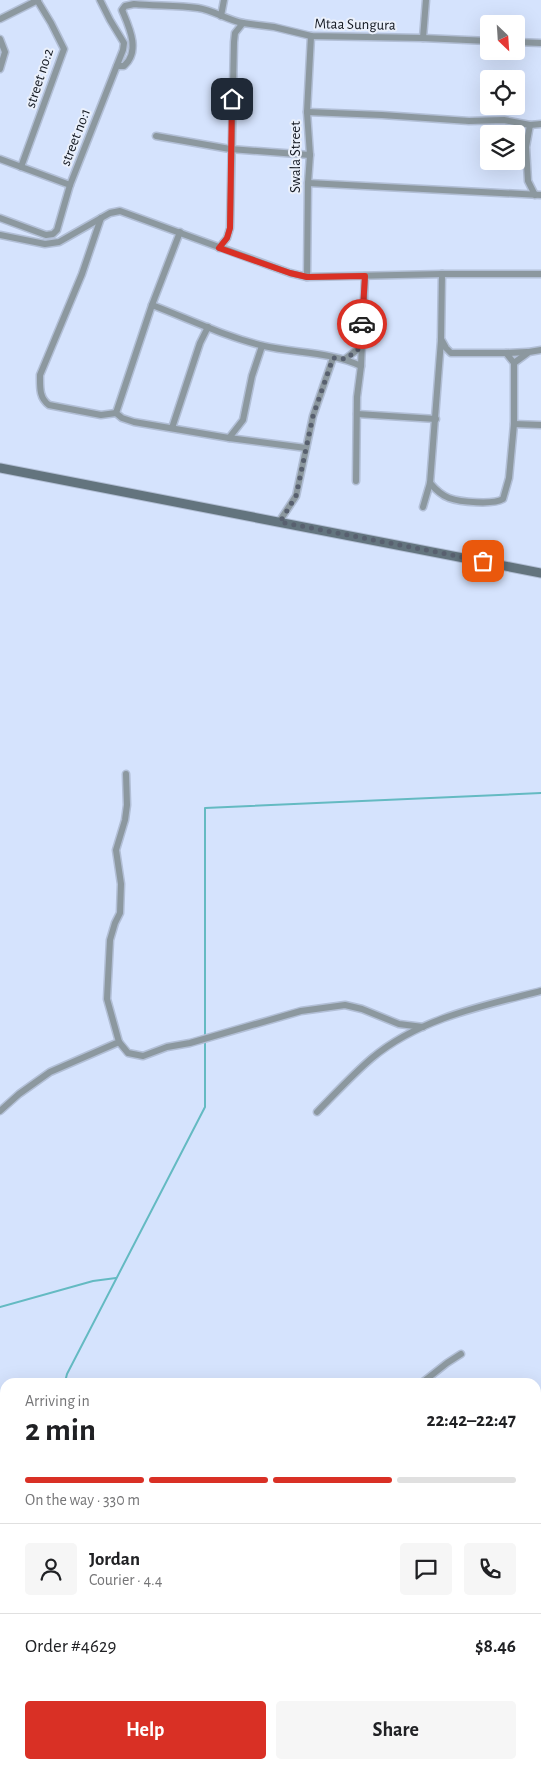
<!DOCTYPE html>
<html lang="en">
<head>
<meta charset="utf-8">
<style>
  :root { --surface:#fff; --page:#f6f6f6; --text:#202124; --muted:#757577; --line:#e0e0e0; --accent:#d93025 }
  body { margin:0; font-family:"Alegreya Sans",sans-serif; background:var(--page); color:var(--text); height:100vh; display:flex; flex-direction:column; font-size:19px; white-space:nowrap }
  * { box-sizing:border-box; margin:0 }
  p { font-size:16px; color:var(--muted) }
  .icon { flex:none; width:28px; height:28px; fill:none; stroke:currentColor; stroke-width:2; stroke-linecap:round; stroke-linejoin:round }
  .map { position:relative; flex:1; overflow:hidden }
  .sheet { position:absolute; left:0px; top:1378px; width:541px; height:391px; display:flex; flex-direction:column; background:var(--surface); border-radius:15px 15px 0 0; box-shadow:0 5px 20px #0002 }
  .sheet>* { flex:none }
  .needle { width:32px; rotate:155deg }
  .tools { position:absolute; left:480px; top:15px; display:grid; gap:10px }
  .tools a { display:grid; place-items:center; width:45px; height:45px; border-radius:5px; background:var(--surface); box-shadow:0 5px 20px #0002; font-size:25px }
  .pin { position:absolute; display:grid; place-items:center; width:42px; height:42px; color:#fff; margin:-21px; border-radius:10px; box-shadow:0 2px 8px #0006 }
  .courier { position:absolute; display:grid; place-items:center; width:50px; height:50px; margin:-25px; border:4px solid #d93025; border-radius:50%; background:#fff; color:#222; box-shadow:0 1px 6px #0007 }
  .head em { font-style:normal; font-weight:600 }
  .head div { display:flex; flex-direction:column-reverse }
  .head { display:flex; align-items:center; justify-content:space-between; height:85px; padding:0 25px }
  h1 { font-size:32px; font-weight:600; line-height:38px }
  .bar { display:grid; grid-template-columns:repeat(4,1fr); gap:8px 5px; align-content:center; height:60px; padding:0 25px }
  .bar i { height:6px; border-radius:4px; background:var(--line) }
  .bar .active { background:var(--accent) }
  .bar p { grid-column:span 4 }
  .line { display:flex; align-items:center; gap:12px; padding:0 25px; border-top:1px solid var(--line) }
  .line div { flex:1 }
  .round { display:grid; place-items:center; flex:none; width:52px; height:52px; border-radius:5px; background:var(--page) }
  .primary-button { display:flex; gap:10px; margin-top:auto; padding:10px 25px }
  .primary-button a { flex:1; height:58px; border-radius:5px; background:var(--accent); color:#fff; font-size:20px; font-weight:600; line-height:58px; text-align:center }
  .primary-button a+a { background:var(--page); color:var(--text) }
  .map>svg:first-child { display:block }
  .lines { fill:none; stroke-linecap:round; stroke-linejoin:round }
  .stream { stroke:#64bac2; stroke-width:2 }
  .street-casing { stroke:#b2bfd6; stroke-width:9 }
  .secondary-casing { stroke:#b2bfd6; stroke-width:11 }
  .street { stroke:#8c989f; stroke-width:6 }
  .secondary { stroke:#63747e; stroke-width:9 }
  .done { stroke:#58606f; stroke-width:5; stroke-dasharray:0 9 }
  .route { stroke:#d93025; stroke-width:6 }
  .labels { text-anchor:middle; stroke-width:4; stroke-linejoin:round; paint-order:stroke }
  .street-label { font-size:15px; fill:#141922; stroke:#eaf0fb }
</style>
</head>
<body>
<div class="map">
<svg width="541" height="1768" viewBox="0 0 541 1768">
  <rect width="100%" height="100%" fill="#d5e3fd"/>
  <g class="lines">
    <!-- stream -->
    <g class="stream">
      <path d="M 205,1037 L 205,808 L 541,793"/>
      <path d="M 0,1307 L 93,1281 L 116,1278"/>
      <path d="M 65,1382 L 67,1374 L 205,1107 L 205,1041"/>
      <path d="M 0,1597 L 5,1581"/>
    </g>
    <!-- street casing -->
    <g class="street-casing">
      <g id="street">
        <path d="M 221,16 L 224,0"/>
        <path d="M 0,19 L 38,0"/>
        <path d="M 423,38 L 426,0"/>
        <path d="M 0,39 L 5,52 L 0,69"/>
        <path d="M 516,42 L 541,43"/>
        <path d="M 117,66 L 124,66 C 141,51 129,27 122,10 L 125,6 L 134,4 C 155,6 177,5 198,8 C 213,10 227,20 243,23"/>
        <path d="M 307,112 L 382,115 L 469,121 L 504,120 L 530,125 L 541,124"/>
        <path d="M 530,125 L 526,147 L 528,181 L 535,195"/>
        <path d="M 156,136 L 230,149 L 310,155"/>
        <path d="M 0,159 L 70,185"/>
        <path d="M 21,167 L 64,49 L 51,23 L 37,0"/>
        <path d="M 308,183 L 541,195"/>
        <path d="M 0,218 L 46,235 L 53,234 L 57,230 L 70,185 L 123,50 L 124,43 L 110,20 L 100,0"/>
        <path d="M 101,218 L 82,274 L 40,375 C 40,387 39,398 49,405 L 101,415 L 116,413"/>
        <path d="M 180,232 L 152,305 L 116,413 L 122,418 L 134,422 L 229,438 L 306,448"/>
        <path d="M 0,235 L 45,244 L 59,242 L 110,213 L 120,211 L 290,273 L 307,277 L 442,274 L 541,274"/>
        <path d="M 219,248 L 227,238 L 230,228 L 234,42 L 235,33 L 243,23 L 274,27 L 311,36 L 423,38 L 489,41"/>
        <path d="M 307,277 L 308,183 L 310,155 L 307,112 L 311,36"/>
        <path d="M 152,305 C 189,319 226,337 264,346 C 295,353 332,352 361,366"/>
        <path d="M 506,353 L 527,352"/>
        <path d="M 345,359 L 361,347"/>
        <path d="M 514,363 L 529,352 L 541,350"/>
        <path d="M 357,414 L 436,419"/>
        <path d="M 514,424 L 541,425"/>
        <path d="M 172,428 L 200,343 L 208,327"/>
        <path d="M 229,438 L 243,420 L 252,376 L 262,346"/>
        <path d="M 356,481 L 357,397 L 361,366 L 365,276"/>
        <path d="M 430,483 C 435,489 441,495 449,498 C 460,502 493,505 503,499 L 509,478 L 514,424 L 514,363 L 506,353 L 451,353 L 446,348 L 441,339 L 442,274"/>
        <path d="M 423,507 L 430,483 L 441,340"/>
        <path d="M 279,522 L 296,496 L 313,416 L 333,358"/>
        <path d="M 119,1042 L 128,1053 L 143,1056 L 167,1047 L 190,1043 L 301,1011 L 345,1005 L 362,1009 L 399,1024 L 423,1027"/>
        <path d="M 0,1111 L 19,1094 L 50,1072 L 119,1042 L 107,999 L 110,940 L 115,923 L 120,913 L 121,884 L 116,850 L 125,820 L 127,805 L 126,774"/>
        <path d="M 317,1112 C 335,1094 352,1075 372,1058 C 420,1018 482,1006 541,991"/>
        <path d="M 423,1382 L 447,1363 L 461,1354"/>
        <path d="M 536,1503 L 541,1503"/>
        <path d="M 0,1568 L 5,1567"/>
        <path d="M 241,1764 L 243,1768"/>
      </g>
    </g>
    <!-- secondary casing -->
    <g class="secondary-casing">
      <path id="secondary" d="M 0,468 L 541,573"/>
    </g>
    <!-- street -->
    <use href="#street" class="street"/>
    <!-- secondary -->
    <use href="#secondary" class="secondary"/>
  </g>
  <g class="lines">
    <!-- done -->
    <path class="done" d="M 362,324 L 361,347 L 346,359 L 333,358 L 313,416 L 296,496 L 280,522 L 483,561"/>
    <!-- route -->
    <path class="route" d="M 232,99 L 230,228 L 227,238 L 219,248 L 290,273 L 307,277 L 365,276 L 362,324"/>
  </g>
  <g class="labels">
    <!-- street labels -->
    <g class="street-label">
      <text transform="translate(355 24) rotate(1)" y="5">Mtaa Sungura</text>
      <text transform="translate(39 78) rotate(-72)" y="5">street no:2</text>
      <text transform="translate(75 137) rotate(-69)" y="5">street no:1</text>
      <text transform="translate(295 157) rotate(-90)" y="5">Swala Street</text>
    </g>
  </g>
</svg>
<div class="tools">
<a><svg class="needle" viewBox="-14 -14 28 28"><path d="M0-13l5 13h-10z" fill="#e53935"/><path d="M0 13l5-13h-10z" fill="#757577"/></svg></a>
<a><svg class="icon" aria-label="locate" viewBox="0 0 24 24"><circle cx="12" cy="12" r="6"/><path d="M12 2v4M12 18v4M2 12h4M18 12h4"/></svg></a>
<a><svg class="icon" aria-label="layers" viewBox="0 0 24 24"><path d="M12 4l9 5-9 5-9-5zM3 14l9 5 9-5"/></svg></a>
</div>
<div class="pin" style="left:483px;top:561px;background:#ea580c"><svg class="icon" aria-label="bag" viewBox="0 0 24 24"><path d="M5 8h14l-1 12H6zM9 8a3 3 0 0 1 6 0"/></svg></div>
<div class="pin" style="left:232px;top:99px;background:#1f2937"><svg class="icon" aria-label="home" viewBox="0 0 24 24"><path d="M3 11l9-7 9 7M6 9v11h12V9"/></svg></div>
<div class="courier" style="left:362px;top:324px"><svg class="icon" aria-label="car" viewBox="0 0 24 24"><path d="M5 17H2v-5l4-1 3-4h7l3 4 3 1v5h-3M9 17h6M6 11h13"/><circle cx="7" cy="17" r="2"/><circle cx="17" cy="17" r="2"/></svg></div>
<section class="sheet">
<div class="head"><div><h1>2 min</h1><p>Arriving in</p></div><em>22:42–22:47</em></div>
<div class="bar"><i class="active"></i><i class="active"></i><i class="active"></i><i></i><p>On the way · 330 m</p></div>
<div class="line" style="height:90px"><a class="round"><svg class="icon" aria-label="person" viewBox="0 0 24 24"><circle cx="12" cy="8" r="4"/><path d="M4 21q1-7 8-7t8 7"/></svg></a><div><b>Jordan</b><p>Courier · 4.4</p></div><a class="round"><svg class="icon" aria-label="chat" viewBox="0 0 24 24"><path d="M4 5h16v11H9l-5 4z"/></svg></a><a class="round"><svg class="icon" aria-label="phone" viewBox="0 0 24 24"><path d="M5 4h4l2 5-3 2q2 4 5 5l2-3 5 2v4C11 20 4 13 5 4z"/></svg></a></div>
<div class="line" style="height:65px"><div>Order #4629</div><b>$8.46</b></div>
<div class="primary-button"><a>Help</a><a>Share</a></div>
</section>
</div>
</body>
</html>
